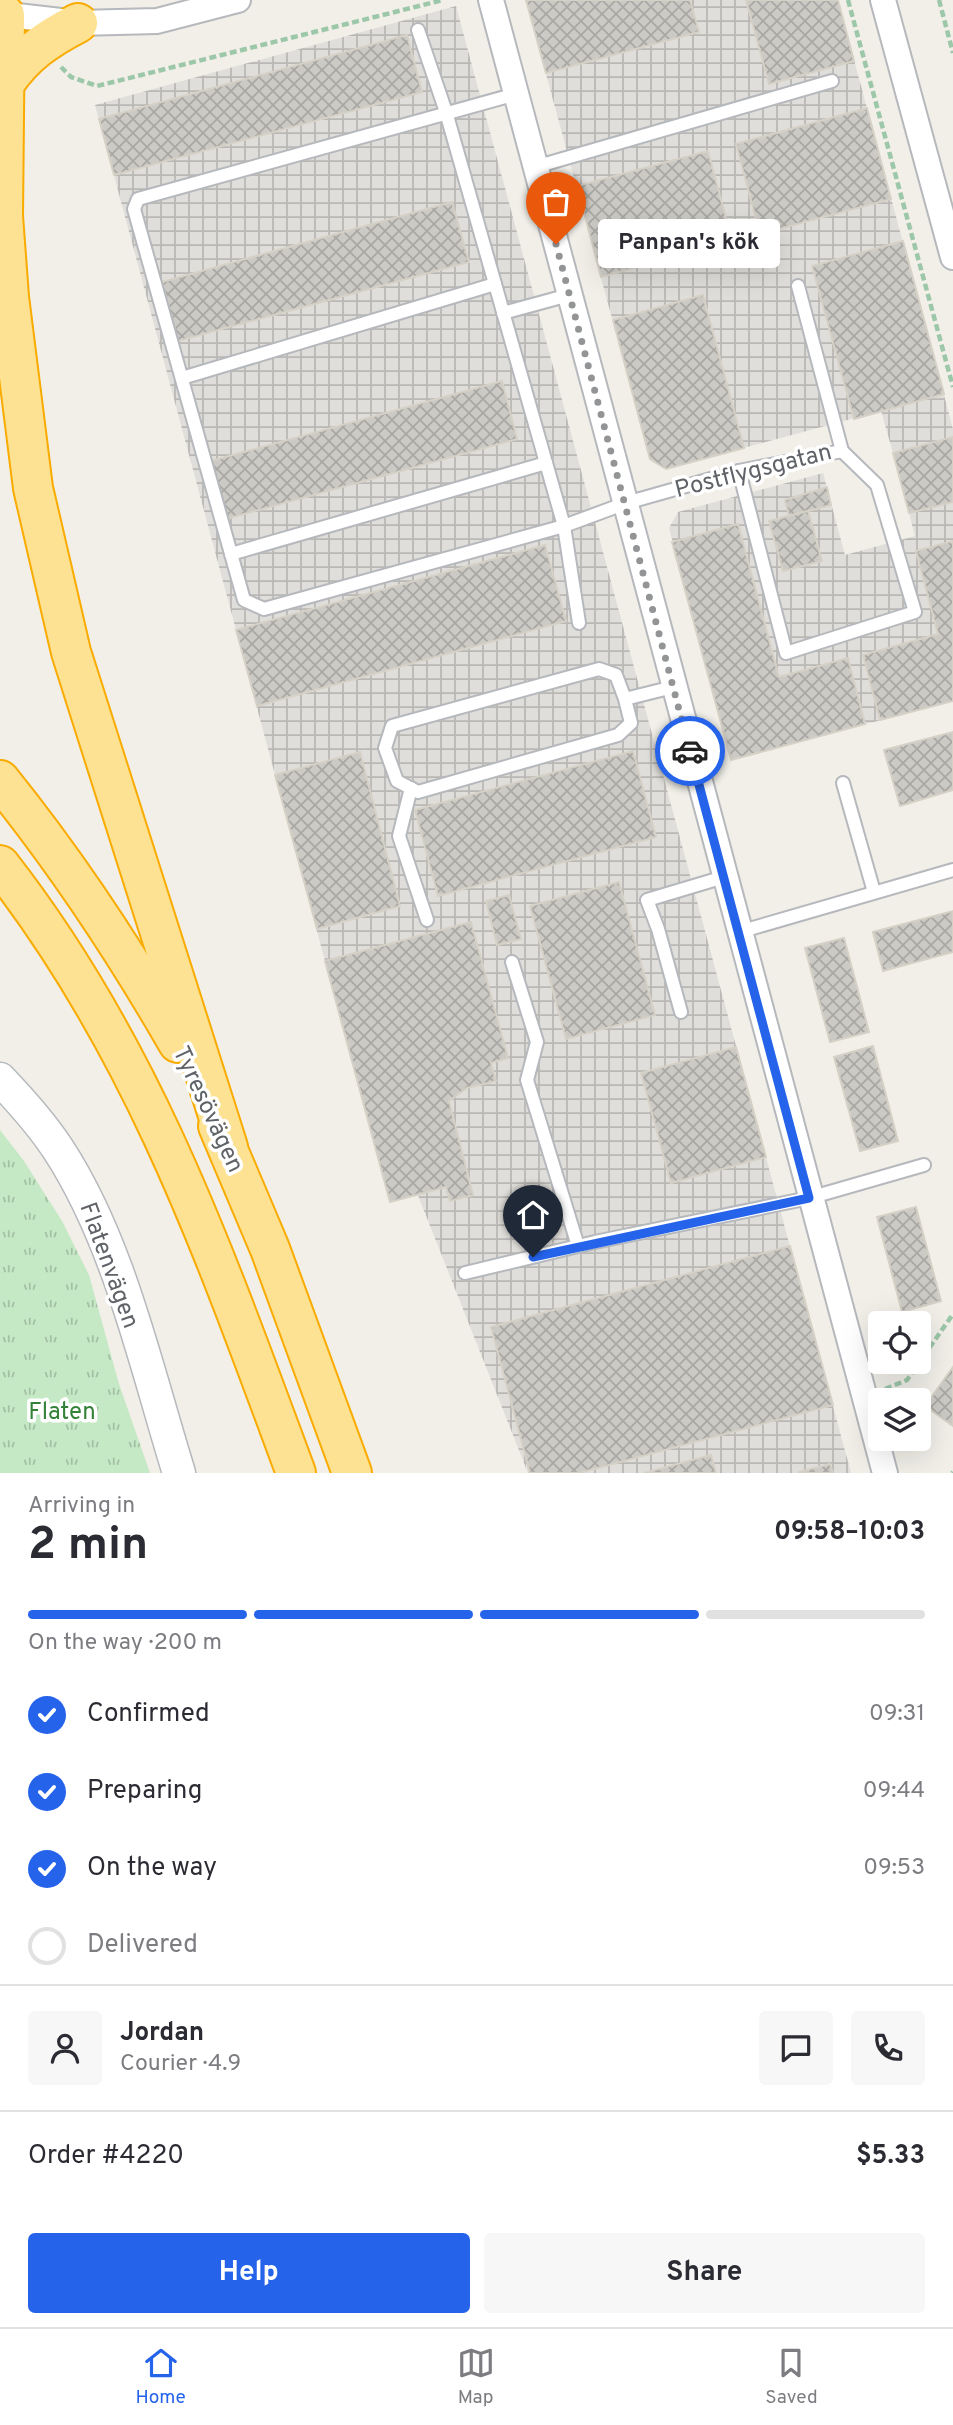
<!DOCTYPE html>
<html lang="en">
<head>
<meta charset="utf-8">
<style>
  :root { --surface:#fff; --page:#f7f7f7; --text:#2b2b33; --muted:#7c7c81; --line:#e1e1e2; --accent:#2563eb }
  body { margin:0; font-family:Overpass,sans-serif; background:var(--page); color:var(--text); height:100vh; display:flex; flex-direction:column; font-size:26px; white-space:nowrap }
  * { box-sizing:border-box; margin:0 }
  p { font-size:23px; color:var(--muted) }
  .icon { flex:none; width:38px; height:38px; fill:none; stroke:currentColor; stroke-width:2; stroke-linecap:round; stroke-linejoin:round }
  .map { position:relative; height:1473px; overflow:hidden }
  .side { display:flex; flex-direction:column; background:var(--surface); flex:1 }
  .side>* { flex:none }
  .fabs { position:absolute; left:868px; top:1311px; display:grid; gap:14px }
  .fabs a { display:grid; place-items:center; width:63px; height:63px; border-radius:7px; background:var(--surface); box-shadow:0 7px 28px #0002; font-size:35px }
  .pin { position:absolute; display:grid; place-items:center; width:60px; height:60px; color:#fff; margin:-72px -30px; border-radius:50% 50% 50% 0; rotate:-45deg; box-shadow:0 0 7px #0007 }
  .pin .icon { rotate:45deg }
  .courier { position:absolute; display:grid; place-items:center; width:70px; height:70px; margin:-35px; border:5px solid #2563eb; border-radius:50%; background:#fff; color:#222; box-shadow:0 2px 9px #0007 }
  .bubble { position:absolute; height:49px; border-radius:7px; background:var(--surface); box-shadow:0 7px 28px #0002; font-size:23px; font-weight:700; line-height:49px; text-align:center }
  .summary em { font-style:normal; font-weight:700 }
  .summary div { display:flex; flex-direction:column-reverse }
  .summary { display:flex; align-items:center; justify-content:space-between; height:119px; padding:0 28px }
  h1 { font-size:46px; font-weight:700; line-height:52px }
  .bar { display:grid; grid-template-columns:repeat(4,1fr); gap:10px 7px; align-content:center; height:84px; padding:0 28px }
  .bar i { height:9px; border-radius:5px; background:var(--line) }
  .bar .current { background:var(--accent) }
  .bar p { grid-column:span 4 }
  .line { display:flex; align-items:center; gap:18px; padding:0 28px; border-top:2px solid var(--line) }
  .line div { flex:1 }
  .round { display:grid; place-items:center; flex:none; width:74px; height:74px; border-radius:7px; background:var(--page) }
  ol { padding:0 28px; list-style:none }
  li { display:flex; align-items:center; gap:21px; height:77px }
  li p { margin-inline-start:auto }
  li .icon { padding:7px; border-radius:50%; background:var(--accent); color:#fff; stroke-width:4 }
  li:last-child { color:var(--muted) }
  li i { width:38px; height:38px; border:4px solid var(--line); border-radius:50% }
  .button { display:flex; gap:14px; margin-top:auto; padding:14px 28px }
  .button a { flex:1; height:80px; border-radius:7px; background:var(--accent); color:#fff; font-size:28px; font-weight:700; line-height:80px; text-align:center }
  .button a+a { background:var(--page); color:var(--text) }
  .tab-bar { display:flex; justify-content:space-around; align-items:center; height:98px; border-top:2px solid var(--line); background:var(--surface); font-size:19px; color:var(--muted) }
  .tab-bar a { display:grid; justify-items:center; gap:4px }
  .tab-bar .current { color:var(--accent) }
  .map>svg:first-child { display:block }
  .industrial { fill:url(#industrial-grid) }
  .park { fill:url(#park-tufts) }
  .building { fill:url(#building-cross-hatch); stroke:#d6d1c6; stroke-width:2 }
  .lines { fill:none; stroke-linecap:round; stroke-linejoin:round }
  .service-casing { stroke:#b5b8bc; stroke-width:16 }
  .minor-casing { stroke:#b5b8bc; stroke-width:28 }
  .tertiary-casing { stroke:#b5b8bc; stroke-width:35 }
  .motorway-casing { stroke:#f9ab00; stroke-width:42 }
  .path { stroke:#9cc7a9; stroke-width:4.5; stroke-dasharray:7 3.5; stroke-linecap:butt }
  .service { stroke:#fff; stroke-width:12 }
  .minor { stroke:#fff; stroke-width:24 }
  .tertiary { stroke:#fff; stroke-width:32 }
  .motorway { stroke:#fde293; stroke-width:38 }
  .done { stroke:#929495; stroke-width:7; stroke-dasharray:0 12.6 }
  .route { stroke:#2563eb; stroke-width:9 }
  .labels { text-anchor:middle; stroke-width:7; stroke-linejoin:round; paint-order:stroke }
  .street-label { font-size:24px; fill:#5f6368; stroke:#fff }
  .park-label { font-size:24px; fill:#348238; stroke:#fff }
</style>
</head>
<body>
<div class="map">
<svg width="953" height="1473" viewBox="0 0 953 1473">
  <defs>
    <pattern id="industrial-grid" width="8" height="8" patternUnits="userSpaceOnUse" patternTransform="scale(1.75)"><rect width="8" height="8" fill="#e0deda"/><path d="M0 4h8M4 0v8" fill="none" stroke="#b9b8b5"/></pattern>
    <pattern id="park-tufts" width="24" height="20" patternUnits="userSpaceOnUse" patternTransform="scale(1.75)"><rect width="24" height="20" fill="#c5e8c5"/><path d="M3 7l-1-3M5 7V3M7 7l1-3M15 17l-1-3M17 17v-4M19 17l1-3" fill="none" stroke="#a3c0a4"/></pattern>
    <pattern id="building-cross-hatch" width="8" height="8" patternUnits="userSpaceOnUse" patternTransform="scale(1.75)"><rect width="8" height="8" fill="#cccac5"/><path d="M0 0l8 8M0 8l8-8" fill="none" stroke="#a9a8a4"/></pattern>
  </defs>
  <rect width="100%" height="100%" fill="#f1efe8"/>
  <!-- industrial -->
  <g class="industrial">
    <path d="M 526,0 L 838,0 L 953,429 L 953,701 L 731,760 L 669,528 L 678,512 L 823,473 L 845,555 L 915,536 L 893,453 L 881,411 L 666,469 L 650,459 Z"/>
    <path d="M 456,6 L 851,1473 L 528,1473 L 325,961 L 95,105 Z"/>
  </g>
  <!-- park -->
  <path class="park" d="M 0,1130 L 24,1161 L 62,1221 L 89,1275 L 119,1384 L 150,1473 L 0,1473 Z"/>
  <!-- building -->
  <g class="building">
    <path d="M 526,0 L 690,0 L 699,32 L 546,73 Z"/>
    <path d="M 746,0 L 838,0 L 854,61 L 769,84 Z"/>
    <path d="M 407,35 L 422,92 L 114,175 L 99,119 Z"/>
    <path d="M 867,108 L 891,199 L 760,234 L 736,144 Z"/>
    <path d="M 708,151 L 732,241 L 601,277 L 577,186 Z"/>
    <path d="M 452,202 L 469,262 L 178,341 L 162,282 Z"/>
    <path d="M 903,241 L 944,394 L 854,419 L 812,266 Z"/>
    <path d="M 703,295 L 744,448 L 666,469 L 650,459 L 613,320 Z"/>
    <path d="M 502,381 L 517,439 L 226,519 L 211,461 Z"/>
    <path d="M 953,437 L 953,502 L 909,513 L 893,453 Z"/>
    <path d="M 827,487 L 831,505 L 789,516 L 785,500 Z"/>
    <path d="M 808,511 L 822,561 L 783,571 L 769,521 Z"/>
    <path d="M 738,524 L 779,677 L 848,658 L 865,724 L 731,760 L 672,542 Z"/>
    <path d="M 953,541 L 953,701 L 880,720 L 863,655 L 938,634 L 916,551 Z"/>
    <path d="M 545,545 L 566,621 L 257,706 L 236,630 Z"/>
    <path d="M 953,732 L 953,790 L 900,806 L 884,750 Z"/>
    <path d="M 633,751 L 656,837 L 438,896 L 415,810 Z"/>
    <path d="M 360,752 L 400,906 L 317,929 L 275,775 Z"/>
    <path d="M 619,882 L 655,1015 L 566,1039 L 530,906 Z"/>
    <path d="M 509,895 L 521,939 L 497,945 L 486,901 Z"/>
    <path d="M 953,911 L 953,952 L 883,971 L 873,932 Z"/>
    <path d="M 471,922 L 508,1058 L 491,1063 L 496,1081 L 467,1088 L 449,1101 L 473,1195 L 450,1201 L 446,1187 L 390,1202 L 325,961 Z"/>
    <path d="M 844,938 L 869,1032 L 830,1042 L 805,948 Z"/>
    <path d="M 873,1046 L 898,1141 L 860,1151 L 834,1057 Z"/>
    <path d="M 736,1047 L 766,1157 L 671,1183 L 641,1073 Z"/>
    <path d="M 916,1207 L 941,1301 L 902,1312 L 877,1217 Z"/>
    <path d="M 790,1246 L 833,1405 L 579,1473 L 530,1473 L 491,1327 Z"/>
    <path d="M 953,1367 L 953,1426 L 925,1406 Z"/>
    <path d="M 711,1455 L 716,1473 L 644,1473 Z"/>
    <path d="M 830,1464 L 833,1473 L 799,1473 L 799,1472 Z"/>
  </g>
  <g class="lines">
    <!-- service casing -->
    <g class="service-casing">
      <g id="service">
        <path d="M 418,30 L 446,112 L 564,526 L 579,623"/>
        <path d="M 516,94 L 138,199 L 134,209 L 244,600 L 264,609 L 564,526 L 626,503 L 739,471 L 842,451 L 798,286"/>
        <path d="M 535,167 L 832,81"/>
        <path d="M 503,313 L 569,295"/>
        <path d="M 182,378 L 495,284"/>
        <path d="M 739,471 L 786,653 L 915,612 L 877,485 L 842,451"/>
        <path d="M 231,554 L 546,463"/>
        <path d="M 625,699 L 631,723 L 618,735 L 418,792 L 397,781 L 385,748 L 392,726 L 599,669 L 616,675 L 625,699 L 673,687"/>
        <path d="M 843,783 L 874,892"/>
        <path d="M 411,788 L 399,836 L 427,920"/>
        <path d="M 739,932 L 953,870"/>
        <path d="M 512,962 L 537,1042 L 527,1080 L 578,1246"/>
        <path d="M 681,1012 L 658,929 L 647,900 L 724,877"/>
        <path d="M 465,1273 L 595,1242 L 809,1198 L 924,1165"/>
      </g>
    </g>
    <!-- minor casing -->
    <g class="minor-casing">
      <g id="minor">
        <path d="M 491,0 L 885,1473"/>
        <path d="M 883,0 L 953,257"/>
        <path d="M 0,14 L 78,23 L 157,21 L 238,0"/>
      </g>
    </g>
    <!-- tertiary casing -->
    <g class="tertiary-casing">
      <path id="tertiary" d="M 0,1079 C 21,1101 41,1123 58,1149 C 119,1242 146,1367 179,1473"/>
    </g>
    <!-- motorway casing -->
    <g class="motorway-casing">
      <g id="motorway">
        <path d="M 5,15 L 3,216 L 9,297 L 33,488 L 71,652 L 228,1147"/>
        <path d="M 5,83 C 25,54 47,39 78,23"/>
        <path d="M 0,780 C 67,863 125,951 178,1043"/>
        <path d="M 0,865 C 145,1051 215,1255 296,1473"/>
        <path d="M 218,1126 L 270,1249 L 352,1473"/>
      </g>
    </g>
    <!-- path -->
    <g class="path">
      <path d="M 848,0 L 953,387"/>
      <path d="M 939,0 L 953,53"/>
      <path d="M 61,67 L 71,77 L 97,86 L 443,0"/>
      <path d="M 885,1389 L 907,1380 L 953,1314"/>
      <path d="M 952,1473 L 953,1472"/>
    </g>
    <!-- service -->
    <use href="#service" class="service"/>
    <!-- minor -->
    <use href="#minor" class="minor"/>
    <!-- tertiary -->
    <use href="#tertiary" class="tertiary"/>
    <!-- motorway -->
    <use href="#motorway" class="motorway"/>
  </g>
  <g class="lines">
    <!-- done -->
    <path class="done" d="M 556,244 L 690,751"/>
    <!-- route -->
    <path class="route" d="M 533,1257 L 809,1198 L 690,751"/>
  </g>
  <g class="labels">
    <!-- street labels -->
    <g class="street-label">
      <text transform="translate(753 470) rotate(-14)" y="8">Postflygsgatan</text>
      <text transform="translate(209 1109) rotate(65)" y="8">Tyresövägen</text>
      <text transform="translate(110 1265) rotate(70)" y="8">Flatenvägen</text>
    </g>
    <!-- park labels -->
    <g class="park-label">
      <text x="62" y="1419">Flaten</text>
    </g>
  </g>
</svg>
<div class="fabs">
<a><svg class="icon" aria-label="locate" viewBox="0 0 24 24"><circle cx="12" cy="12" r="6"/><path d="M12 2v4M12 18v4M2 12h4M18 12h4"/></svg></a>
<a><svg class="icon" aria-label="layers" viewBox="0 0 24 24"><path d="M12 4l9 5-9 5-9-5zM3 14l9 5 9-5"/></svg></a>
</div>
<div class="pin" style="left:556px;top:244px;background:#ea580c"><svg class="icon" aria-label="bag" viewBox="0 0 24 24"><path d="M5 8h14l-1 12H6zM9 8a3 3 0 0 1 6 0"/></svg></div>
<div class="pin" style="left:533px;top:1257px;background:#1f2937"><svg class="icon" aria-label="home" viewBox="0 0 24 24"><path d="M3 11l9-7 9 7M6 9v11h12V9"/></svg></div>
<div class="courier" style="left:690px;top:751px"><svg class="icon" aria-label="car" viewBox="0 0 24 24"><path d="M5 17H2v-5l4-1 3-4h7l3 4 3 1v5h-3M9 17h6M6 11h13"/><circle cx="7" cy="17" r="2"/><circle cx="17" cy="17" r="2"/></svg></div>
<div class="bubble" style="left:598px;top:219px;width:182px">Panpan's kök</div>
</div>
<section class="side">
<div class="summary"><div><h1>2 min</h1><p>Arriving in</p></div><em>09:58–10:03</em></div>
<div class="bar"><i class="current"></i><i class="current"></i><i class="current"></i><i></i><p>On the way · 200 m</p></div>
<ol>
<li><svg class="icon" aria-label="check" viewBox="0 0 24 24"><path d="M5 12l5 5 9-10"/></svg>Confirmed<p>09:31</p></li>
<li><svg class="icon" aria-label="check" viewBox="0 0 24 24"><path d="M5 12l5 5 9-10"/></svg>Preparing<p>09:44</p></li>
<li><svg class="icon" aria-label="check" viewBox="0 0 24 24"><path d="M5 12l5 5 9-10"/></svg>On the way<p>09:53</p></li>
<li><i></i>Delivered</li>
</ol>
<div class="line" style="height:126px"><a class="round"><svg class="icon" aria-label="person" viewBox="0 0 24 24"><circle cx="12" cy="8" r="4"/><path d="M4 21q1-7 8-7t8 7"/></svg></a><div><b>Jordan</b><p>Courier · 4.9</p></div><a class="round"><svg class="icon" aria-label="chat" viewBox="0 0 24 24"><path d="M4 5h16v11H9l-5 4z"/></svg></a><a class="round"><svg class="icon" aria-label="phone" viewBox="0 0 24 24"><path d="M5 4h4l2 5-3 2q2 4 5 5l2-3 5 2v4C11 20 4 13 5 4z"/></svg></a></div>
<div class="line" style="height:91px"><div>Order #4220</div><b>$5.33</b></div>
<div class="button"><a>Help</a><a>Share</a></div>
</section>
<nav class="tab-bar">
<a class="current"><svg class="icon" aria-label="home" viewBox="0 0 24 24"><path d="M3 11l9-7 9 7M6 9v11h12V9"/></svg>Home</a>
<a><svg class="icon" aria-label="map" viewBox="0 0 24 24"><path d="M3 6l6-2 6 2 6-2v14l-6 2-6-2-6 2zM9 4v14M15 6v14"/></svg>Map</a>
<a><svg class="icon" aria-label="saved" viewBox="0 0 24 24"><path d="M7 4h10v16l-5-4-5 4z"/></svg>Saved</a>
</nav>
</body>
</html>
